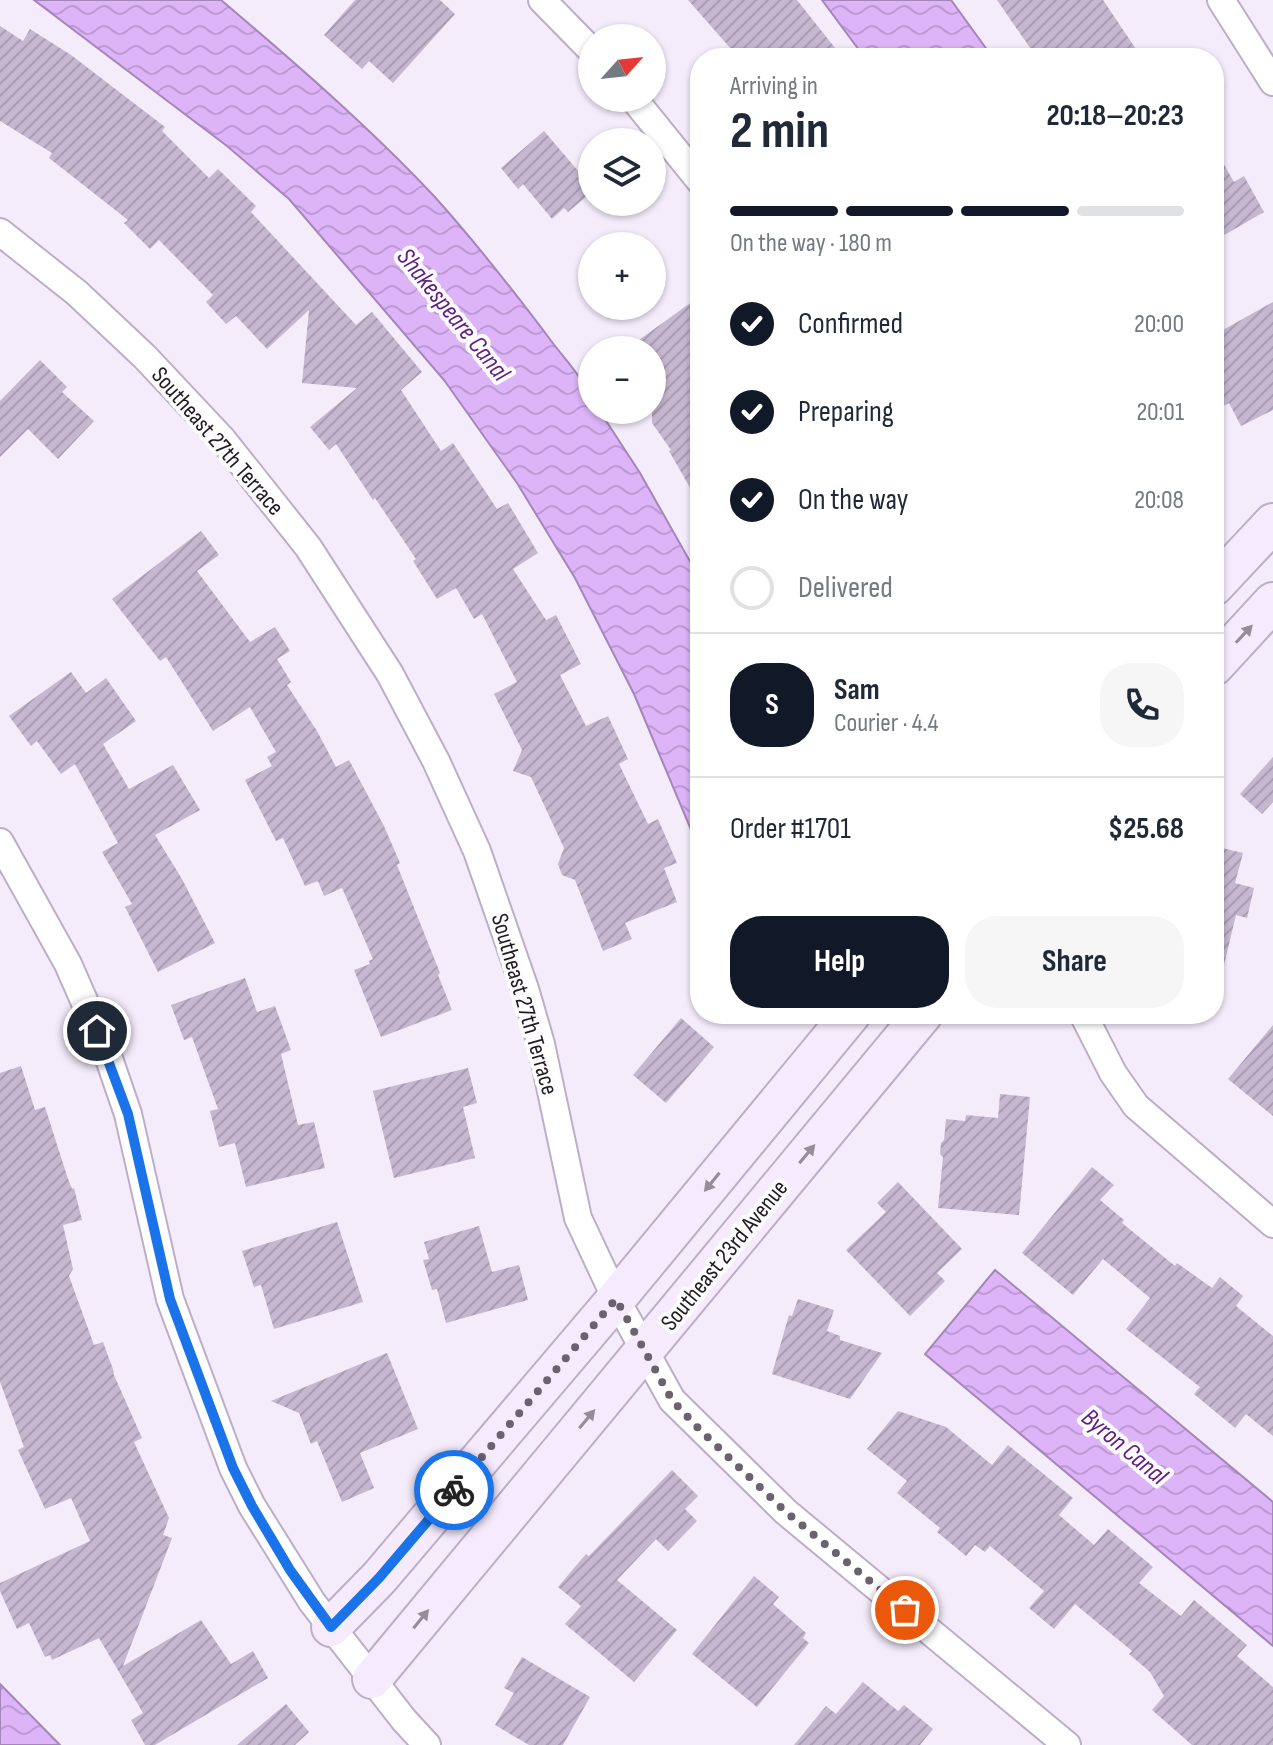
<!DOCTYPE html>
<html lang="en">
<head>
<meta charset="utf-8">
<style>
  :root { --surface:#fff; --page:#f6f6f7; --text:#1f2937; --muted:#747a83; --line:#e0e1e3; --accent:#111827 }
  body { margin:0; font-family:"Sofia Sans Condensed",sans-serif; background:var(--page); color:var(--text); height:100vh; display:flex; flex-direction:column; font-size:30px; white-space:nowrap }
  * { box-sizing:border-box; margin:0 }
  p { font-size:26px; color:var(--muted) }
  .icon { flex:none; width:44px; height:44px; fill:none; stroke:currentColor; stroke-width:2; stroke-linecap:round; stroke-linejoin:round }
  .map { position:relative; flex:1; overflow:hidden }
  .side { position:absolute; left:690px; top:48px; width:534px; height:976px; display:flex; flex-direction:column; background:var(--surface); border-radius:32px; box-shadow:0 2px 6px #0004 }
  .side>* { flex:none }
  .needle { width:52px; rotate:63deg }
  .fabs { position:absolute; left:578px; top:24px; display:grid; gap:16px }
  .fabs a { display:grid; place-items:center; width:88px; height:88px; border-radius:50%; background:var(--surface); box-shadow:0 2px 6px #0004; font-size:40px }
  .pin { position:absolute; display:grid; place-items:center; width:68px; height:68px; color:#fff; margin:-34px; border:4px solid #fff; border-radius:50%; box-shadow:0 2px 8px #0007 }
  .courier { position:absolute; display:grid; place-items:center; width:80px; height:80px; margin:-40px; border:6px solid #1a73e8; border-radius:50%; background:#fff; color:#222; box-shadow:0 2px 10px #0007 }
  .head em { font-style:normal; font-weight:700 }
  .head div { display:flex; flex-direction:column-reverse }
  .head { display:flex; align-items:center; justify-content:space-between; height:136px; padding:0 40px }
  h1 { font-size:52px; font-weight:700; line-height:60px }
  .bar { display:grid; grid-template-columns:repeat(4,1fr); gap:12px 8px; align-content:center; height:96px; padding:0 40px }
  .bar i { height:10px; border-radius:6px; background:var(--line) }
  .bar .on { background:var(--accent) }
  .bar p { grid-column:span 4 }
  .line { display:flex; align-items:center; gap:20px; padding:0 40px; border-top:2px solid var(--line) }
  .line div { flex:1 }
  .round { display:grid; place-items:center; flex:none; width:84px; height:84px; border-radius:32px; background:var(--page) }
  ol { padding:0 40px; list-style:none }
  li { display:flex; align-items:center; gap:24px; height:88px }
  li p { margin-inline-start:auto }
  li .icon { padding:8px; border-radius:50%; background:var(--accent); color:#fff; stroke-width:4 }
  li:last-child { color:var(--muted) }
  li i { width:44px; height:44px; border:4px solid var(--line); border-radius:50% }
  .cta { display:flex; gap:16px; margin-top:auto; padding:16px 40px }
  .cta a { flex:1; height:92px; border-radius:32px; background:var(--accent); color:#fff; font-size:32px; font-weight:700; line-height:92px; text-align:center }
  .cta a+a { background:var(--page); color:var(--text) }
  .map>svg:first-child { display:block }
  .water { fill:url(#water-waves); stroke:#a486b8; stroke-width:2 }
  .building { fill:url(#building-hatch) }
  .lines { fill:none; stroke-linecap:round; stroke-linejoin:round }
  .street-casing { stroke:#bdaec8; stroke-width:30 }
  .secondary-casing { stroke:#bdaec8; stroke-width:42 }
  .street { stroke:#fff; stroke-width:26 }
  .secondary { stroke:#f6ebfd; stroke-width:38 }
  .oneway { fill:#968d9b }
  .done { stroke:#6a636f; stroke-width:8; stroke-dasharray:0 14.4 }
  .route { stroke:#1a73e8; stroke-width:10 }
  .labels { text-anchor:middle; stroke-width:8; stroke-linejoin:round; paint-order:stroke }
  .street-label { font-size:24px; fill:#201a23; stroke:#fcfcfc }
  .water-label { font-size:26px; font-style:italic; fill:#5f1e7f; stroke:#fcfcfc }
</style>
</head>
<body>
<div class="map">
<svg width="1273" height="1745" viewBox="0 0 1273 1745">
  <defs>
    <pattern id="water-waves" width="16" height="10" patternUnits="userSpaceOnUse" patternTransform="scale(2)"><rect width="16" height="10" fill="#ddb4f8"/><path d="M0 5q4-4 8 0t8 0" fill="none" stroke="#bd9ad4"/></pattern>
    <pattern id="building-hatch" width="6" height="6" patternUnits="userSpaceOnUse" patternTransform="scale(2)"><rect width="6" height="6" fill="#c6b7d1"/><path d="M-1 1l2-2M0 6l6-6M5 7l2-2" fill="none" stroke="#aa9db3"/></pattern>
  </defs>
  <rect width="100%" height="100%" fill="#f4ebfb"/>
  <!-- water -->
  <g class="water">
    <path d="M 34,0 L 221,0 C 294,62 367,125 433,195 C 474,240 512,289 549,338 C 563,358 592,385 592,410 L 599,410 L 640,473 L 700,579 L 700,851 L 634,694 L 575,578 L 517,483 L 444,380 L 289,199 L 227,146 Z"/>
    <path d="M 822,0 L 951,0 L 993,58 L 865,58 Z"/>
    <path d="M 995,1270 L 1273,1502 L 1273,1646 L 925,1354 Z"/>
    <path d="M 0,1684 L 60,1745 L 0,1745 Z"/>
  </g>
  <!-- building -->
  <g class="building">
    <path d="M 355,0 L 440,0 L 455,14 L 393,83 L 369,61 L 362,69 L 324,35 Z"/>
    <path d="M 688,0 L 797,0 L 843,58 L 739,58 Z"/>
    <path d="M 997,0 L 1103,0 L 1142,58 L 1037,58 Z"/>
    <path d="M 0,26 L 23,41 L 30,29 L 71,55 L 165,127 L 162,131 L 209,178 L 218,169 L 256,206 L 251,212 L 356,325 L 372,312 L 422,372 L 401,390 L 441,451 L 453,443 L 497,509 L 508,503 L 538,553 L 513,569 L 546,620 L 556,615 L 581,664 L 560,675 L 586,726 L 608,716 L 628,759 L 619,764 L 648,824 L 658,819 L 677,863 L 664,868 L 677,902 L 625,923 L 632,939 L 603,951 L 575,880 L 562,875 L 558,864 L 564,848 L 531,777 L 513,771 L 522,750 L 494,694 L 517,682 L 482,614 L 474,619 L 456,588 L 437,599 L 413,561 L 416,559 L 375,498 L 373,500 L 336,444 L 329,450 L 310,427 L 357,388 L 302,383 L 309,310 L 267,349 L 236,316 L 226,324 L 206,302 L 213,295 L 159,240 L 150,249 L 124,223 L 128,220 L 49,158 L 52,153 L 0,121 Z"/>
    <path d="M 544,131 L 579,172 L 592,161 L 592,192 L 568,212 L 564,208 L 552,219 L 523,184 L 518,189 L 501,168 Z"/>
    <path d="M 1214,147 L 1234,182 L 1244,176 L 1264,212 L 1214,241 Z"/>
    <path d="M 700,296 L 700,505 L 669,451 L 671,450 L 652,423 L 652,350 L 625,350 Z"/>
    <path d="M 1273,302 L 1273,410 L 1241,426 L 1229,403 L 1214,411 L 1214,335 Z"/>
    <path d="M 40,360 L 67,387 L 62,392 L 94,421 L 58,459 L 28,429 L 0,457 L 0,401 Z"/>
    <path d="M 201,531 L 219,555 L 197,571 L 250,642 L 275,627 L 290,651 L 277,659 L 291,682 L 287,685 L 317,731 L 336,767 L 349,760 L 384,826 L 400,863 L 397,865 L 440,973 L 438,975 L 452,1010 L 381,1037 L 354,970 L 370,964 L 369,961 L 373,959 L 342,888 L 324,896 L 318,881 L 305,886 L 283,838 L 276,841 L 245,780 L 272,766 L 267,757 L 276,752 L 250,707 L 213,731 L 166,657 L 160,661 L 112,599 Z"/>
    <path d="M 71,672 L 86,693 L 106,678 L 136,721 L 103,744 L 129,789 L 173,765 L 200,810 L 155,835 L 182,879 L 215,943 L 158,972 L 125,907 L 132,904 L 102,852 L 118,843 L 75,764 L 61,774 L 37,741 L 31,746 L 9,716 Z"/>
    <path d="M 1273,757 L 1273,802 L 1262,814 L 1240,794 Z"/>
    <path d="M 1214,846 L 1243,853 L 1235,883 L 1254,888 L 1247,918 L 1236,915 L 1223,969 L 1214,967 Z"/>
    <path d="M 245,978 L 257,1012 L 275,1006 L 291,1050 L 281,1054 L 298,1125 L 314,1122 L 325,1168 L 246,1187 L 235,1143 L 219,1147 L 210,1111 L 218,1109 L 192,1037 L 184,1040 L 171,1005 Z"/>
    <path d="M 681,1018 L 714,1047 L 666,1103 L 633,1075 Z"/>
    <path d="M 1273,1025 L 1273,1116 L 1228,1079 Z"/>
    <path d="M 21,1066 L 35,1110 L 45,1107 L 67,1176 L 72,1189 L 74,1188 L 82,1220 L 63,1225 L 73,1269 L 69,1276 L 94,1345 L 103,1342 L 114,1372 L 113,1373 L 142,1438 L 134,1442 L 169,1518 L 163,1535 L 172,1538 L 123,1666 L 201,1620 L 231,1664 L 253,1651 L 268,1678 L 155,1745 L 145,1745 L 131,1720 L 143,1713 L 99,1638 L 52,1660 L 50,1655 L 45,1657 L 29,1623 L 17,1629 L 0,1591 L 0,1583 L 90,1541 L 71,1498 L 45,1509 L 18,1450 L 24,1447 L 0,1382 L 0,1073 Z"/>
    <path d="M 468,1068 L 477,1103 L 463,1107 L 475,1158 L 394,1178 L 373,1091 Z"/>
    <path d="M 1000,1094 L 1030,1097 L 1019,1215 L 938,1208 L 943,1157 L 940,1154 L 941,1143 L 944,1140 L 946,1119 L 965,1121 L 966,1115 L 998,1118 Z"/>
    <path d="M 1092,1167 L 1114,1185 L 1100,1200 L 1124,1220 L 1122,1223 L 1175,1266 L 1177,1263 L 1212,1288 L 1220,1277 L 1243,1296 L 1236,1306 L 1273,1336 L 1273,1436 L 1246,1414 L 1235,1428 L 1194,1394 L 1200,1387 L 1126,1329 L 1150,1298 L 1103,1259 L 1073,1295 L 1022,1253 Z"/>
    <path d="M 898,1182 L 962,1249 L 937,1273 L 945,1281 L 910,1316 L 846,1250 L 886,1212 L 877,1203 Z"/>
    <path d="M 337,1222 L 363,1302 L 274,1329 L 261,1285 L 254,1287 L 242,1251 Z"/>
    <path d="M 479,1226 L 492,1272 L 519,1265 L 528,1300 L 446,1323 L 437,1289 L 432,1290 L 423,1260 L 429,1259 L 424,1242 Z"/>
    <path d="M 798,1299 L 834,1310 L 827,1331 L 840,1336 L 840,1340 L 882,1353 L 850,1399 L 772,1374 L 789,1315 L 792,1316 Z"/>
    <path d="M 387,1353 L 418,1429 L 360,1453 L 374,1488 L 342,1502 L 317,1441 L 311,1444 L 299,1413 L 271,1401 Z"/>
    <path d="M 898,1411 L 946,1427 L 992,1465 L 1008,1445 L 1073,1498 L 1059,1515 L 1094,1545 L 1108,1529 L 1153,1567 L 1139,1583 L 1181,1616 L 1194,1600 L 1247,1645 L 1237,1656 L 1273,1687 L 1273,1745 L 1192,1745 L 1152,1710 L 1164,1696 L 1150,1672 L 1129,1654 L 1132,1651 L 1093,1619 L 1075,1604 L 1054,1629 L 1029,1608 L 1044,1591 L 990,1546 L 985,1552 L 975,1545 L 966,1556 L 937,1532 L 940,1528 L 897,1493 L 907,1481 L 867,1449 Z"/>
    <path d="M 672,1470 L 698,1496 L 685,1509 L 697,1521 L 668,1551 L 656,1539 L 617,1580 L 677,1630 L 634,1682 L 565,1624 L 581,1606 L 558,1587 L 586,1554 L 589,1556 Z"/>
    <path d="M 754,1576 L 779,1597 L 773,1604 L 806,1633 L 803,1638 L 809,1643 L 757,1707 L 692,1654 Z"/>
    <path d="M 522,1657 L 590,1697 L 563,1745 L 529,1745 L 495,1725 L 514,1693 L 504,1688 Z"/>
    <path d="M 863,1682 L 898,1711 L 904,1705 L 933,1729 L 920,1745 L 794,1745 L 826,1706 L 836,1714 Z"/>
    <path d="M 286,1704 L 309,1732 L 295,1745 L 237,1745 Z"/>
  </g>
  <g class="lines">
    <!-- street casing -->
    <g class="street-casing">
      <g id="street">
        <path d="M 542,0 L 592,51"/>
        <path d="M 1221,0 L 1273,82"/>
        <path d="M 633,98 L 700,181"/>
        <path d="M 0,232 L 77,293 L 145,357 L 223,440 L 308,547 L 390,674 L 436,761 L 477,851 L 525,989 L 541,1044 L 578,1218 L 616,1299 L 672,1400 L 786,1512 L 1067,1745"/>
        <path d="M 0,842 L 68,964 L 107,1053 L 128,1114 L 170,1299 L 233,1468 L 252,1506 L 312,1602 L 404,1720 L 427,1745"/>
        <path d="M 1083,1014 L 1113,1073 L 1136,1106 L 1273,1224"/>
      </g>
    </g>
    <!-- secondary casing -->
    <g class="secondary-casing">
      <g id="secondary">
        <path d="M 1214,586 L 1273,523"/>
        <path d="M 1214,666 L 1273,602"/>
        <path d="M 331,1627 L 379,1578 L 616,1299 L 851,1014"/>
        <path d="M 372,1679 L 923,1014"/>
      </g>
    </g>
    <!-- street -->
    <use href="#street" class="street"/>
    <!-- secondary -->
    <use href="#secondary" class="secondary"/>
  </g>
  <!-- one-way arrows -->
  <defs><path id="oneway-solid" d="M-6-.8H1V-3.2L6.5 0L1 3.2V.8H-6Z" transform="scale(2)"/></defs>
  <g class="oneway">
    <use href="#oneway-solid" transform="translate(1244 634) rotate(-47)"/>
    <use href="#oneway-solid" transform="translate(807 1154) rotate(-50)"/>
    <use href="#oneway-solid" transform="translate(712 1182) rotate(129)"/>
    <use href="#oneway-solid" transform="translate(587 1419) rotate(-50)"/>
    <use href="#oneway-solid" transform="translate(421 1619) rotate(-51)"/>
  </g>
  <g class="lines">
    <!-- done -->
    <path class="done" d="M 454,1490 L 616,1299 L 672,1400 L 699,1429 L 786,1512 L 905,1610"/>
    <!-- route -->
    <path class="route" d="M 97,1031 L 128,1114 L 170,1299 L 233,1468 L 252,1506 L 290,1570 L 331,1627 L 379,1578 L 454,1490"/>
  </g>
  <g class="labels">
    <!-- street labels -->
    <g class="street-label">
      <text transform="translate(218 441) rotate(49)" y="8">Southeast 27th Terrace</text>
      <text transform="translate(525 1004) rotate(74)" y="8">Southeast 27th Terrace</text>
      <text transform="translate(724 1255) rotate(-51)" y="8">Southeast 23rd Avenue</text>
    </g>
    <!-- water labels -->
    <g class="water-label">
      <text transform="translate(454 314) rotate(51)" y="9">Shakespeare Canal</text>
      <text transform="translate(1125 1446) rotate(40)" y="9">Byron Canal</text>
    </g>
  </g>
</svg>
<div class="fabs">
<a><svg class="needle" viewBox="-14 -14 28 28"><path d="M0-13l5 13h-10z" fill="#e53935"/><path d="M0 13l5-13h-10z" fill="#747a83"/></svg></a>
<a><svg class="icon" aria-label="layers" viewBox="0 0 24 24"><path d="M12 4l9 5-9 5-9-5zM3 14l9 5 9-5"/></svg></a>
<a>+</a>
<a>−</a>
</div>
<div class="pin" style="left:905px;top:1610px;background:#ea580c"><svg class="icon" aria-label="bag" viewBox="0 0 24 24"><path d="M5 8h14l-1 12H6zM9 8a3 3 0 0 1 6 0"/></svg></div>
<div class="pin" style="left:97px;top:1031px;background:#1f2937"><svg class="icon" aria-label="home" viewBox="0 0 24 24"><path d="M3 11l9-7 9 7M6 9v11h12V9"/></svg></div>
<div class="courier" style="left:454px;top:1490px"><svg class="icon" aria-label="bike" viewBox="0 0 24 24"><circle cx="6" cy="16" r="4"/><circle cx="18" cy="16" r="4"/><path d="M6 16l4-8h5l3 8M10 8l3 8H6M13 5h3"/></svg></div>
<section class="side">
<div class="head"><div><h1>2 min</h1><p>Arriving in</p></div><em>20:18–20:23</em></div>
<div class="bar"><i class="on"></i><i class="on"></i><i class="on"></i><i></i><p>On the way · 180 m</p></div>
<ol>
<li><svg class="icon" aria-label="check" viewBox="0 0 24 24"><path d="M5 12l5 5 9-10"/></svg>Confirmed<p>20:00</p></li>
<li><svg class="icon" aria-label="check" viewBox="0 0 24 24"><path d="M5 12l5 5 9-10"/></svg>Preparing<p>20:01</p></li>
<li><svg class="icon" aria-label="check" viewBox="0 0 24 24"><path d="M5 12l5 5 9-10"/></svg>On the way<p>20:08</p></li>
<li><i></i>Delivered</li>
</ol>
<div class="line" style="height:144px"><b class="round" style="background:var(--accent);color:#fff">S</b><div><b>Sam</b><p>Courier · 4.4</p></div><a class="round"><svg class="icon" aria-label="phone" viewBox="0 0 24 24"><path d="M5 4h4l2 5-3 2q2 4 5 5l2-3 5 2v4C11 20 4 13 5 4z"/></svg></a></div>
<div class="line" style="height:104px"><div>Order #1701</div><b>$25.68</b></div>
<div class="cta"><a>Help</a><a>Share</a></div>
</section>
</div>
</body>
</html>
